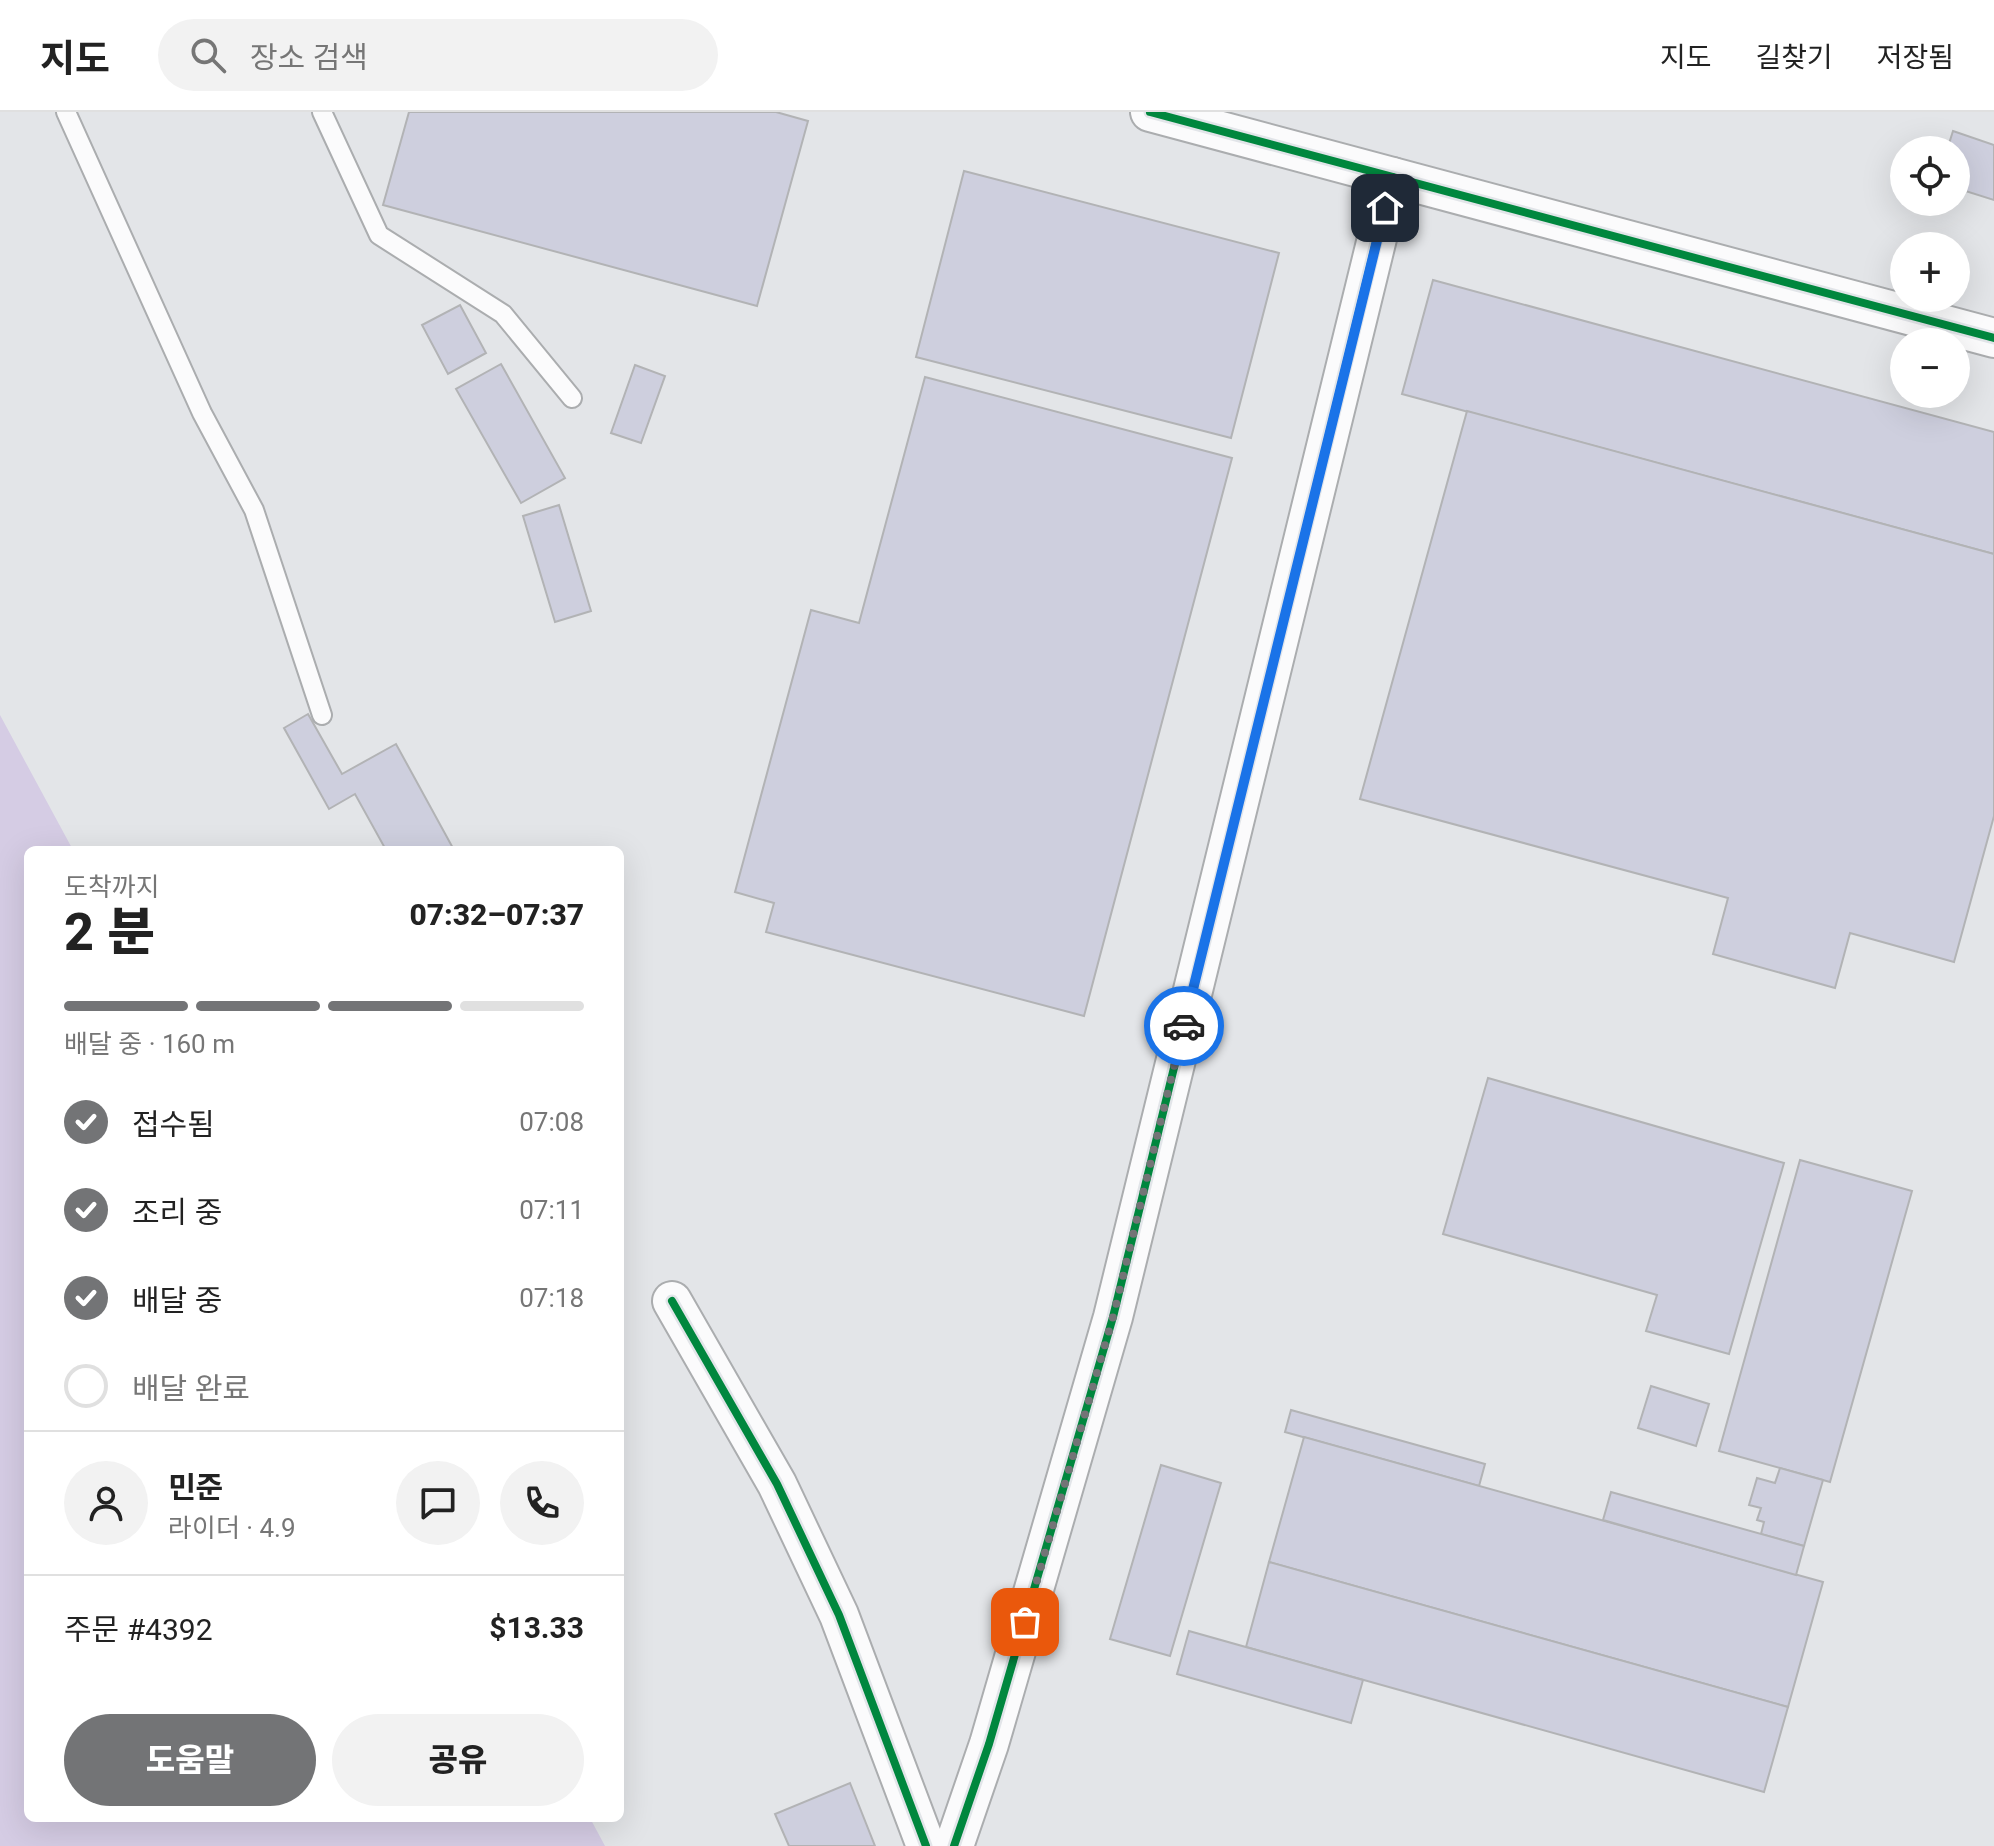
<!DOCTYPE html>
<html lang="ko">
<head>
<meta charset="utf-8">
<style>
  :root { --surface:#fff; --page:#f2f2f2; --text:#222; --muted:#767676; --line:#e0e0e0; --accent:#737476 }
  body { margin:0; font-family:Roboto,"Noto Sans KR",sans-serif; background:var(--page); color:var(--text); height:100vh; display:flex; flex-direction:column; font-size:30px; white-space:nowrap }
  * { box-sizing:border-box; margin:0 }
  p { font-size:26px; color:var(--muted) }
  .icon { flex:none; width:44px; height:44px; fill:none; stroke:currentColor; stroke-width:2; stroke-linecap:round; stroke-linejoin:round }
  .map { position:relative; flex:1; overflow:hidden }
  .drawer { position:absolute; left:24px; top:734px; width:600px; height:976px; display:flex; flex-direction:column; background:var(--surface); border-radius:12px; box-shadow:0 8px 32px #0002 }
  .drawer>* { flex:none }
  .tools { position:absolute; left:1890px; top:24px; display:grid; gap:16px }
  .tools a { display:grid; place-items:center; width:80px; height:80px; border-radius:50%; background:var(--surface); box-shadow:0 8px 32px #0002; font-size:40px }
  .pin { position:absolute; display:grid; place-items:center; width:68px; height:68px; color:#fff; margin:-34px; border-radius:16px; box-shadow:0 4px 12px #0006 }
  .courier { position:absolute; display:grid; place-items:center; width:80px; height:80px; margin:-40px; border:6px solid #1a73e8; border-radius:50%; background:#fff; color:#222; box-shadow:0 2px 10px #0007 }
  .headline em { font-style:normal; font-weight:800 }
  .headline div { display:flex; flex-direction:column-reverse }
  .headline { display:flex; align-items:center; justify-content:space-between; height:136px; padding:0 40px }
  h1 { font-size:52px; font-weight:800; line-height:60px }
  .bar { display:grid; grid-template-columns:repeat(4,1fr); gap:12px 8px; align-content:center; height:96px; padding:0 40px }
  .bar i { height:10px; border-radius:6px; background:var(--line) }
  .bar .on { background:var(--accent) }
  .bar p { grid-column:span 4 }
  .line { display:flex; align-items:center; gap:20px; padding:0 40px; border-top:2px solid var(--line) }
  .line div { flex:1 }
  .round { display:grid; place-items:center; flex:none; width:84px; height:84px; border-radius:42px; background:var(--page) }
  ol { padding:0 40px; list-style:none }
  li { display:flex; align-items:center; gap:24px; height:88px }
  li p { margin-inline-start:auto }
  li .icon { padding:8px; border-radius:50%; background:var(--accent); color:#fff; stroke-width:4 }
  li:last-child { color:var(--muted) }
  li i { width:44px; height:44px; border:4px solid var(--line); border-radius:50% }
  .cta { display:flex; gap:16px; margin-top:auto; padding:16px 40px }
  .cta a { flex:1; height:92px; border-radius:48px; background:var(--accent); color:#fff; font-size:32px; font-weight:800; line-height:92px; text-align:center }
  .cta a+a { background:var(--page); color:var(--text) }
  header { display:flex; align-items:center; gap:48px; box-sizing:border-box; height:112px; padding:0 40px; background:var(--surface); border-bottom:2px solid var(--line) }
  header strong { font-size:38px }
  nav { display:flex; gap:44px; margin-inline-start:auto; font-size:28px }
  .search { width:560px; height:72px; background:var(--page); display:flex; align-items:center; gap:20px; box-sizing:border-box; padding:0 28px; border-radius:44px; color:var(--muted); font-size:30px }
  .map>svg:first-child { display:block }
  .green { fill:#d5cce4 }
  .building { fill:#cecfde; stroke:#b2b3b5; stroke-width:2 }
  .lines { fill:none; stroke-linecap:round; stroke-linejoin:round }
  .lane-casing { stroke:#abadaf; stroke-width:22 }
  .street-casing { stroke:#abadaf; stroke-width:42 }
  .lane { stroke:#fbfbfc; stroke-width:18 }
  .street { stroke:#fbfbfc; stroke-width:38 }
  .cycleway-casing { stroke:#e2e5e9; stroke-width:13 }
  .cycleway { stroke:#00873e; stroke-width:8 }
  .done { stroke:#737476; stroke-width:8; stroke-dasharray:0 14.4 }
  .route { stroke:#1a73e8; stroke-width:10 }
</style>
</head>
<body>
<header>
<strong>지도</strong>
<div class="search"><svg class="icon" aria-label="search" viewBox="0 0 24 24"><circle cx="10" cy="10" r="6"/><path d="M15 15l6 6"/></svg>장소 검색</div>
<nav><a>지도</a><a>길찾기</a><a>저장됨</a></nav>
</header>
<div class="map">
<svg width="1994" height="1734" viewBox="0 0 1994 1734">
  <rect width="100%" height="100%" fill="#e3e5e8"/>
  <!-- green -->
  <path class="green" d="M 0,603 L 73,738 L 28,738 L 28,1706 L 590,1706 L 605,1734 L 0,1734 Z"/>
  <!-- building -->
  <g class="building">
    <path d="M 409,0 L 776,0 L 808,9 L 757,194 L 383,93 Z"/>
    <path d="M 1953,19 L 1994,33 L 1994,88 L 1956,76 L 1956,38 L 1947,38 Z"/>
    <path d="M 964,59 L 1279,141 L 1231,326 L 916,245 Z"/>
    <path d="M 1433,168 L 1994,320 L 1994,442 L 1402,282 Z"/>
    <path d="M 460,193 L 486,241 L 448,262 L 422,213 Z"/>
    <path d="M 501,252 L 565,366 L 521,391 L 456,277 Z"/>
    <path d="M 635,253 L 665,264 L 641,331 L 611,321 Z"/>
    <path d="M 925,265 L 1232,346 L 1084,904 L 766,820 L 774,791 L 735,780 L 811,498 L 859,511 Z"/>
    <path d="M 1467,299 L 1994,442 L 1994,704 L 1954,850 L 1850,821 L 1835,876 L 1713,842 L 1728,786 L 1360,687 Z"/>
    <path d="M 559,393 L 591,499 L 555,510 L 523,404 Z"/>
    <path d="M 308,602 L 342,662 L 396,632 L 454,738 L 386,738 L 355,682 L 329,697 L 284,616 Z"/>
    <path d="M 1488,966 L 1784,1051 L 1729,1242 L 1646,1219 L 1657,1183 L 1443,1122 Z"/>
    <path d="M 1800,1048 L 1912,1079 L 1830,1370 L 1719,1339 Z"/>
    <path d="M 1651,1274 L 1709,1292 L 1696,1334 L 1638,1316 Z"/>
    <path d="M 1291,1298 L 1485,1352 L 1479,1374 L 1285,1320 Z"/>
    <path d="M 1304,1325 L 1823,1470 L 1788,1595 L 1269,1450 Z"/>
    <path d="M 1161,1353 L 1221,1371 L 1170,1544 L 1110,1527 Z"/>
    <path d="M 1780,1356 L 1823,1368 L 1804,1434 L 1761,1422 L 1764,1410 L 1757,1408 L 1761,1396 L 1749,1393 L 1757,1366 L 1775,1371 Z"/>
    <path d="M 1611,1380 L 1804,1434 L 1796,1463 L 1603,1408 Z"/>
    <path d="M 1269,1450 L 1788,1595 L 1764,1680 L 1246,1535 Z"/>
    <path d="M 1189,1519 L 1363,1568 L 1351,1611 L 1177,1562 Z"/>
    <path d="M 850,1671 L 875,1734 L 789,1734 L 775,1702 Z"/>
  </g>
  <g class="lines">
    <!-- lane casing -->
    <g class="lane-casing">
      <g id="lane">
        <path d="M 66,0 L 202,301 L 254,398 L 322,603"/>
        <path d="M 322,0 L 379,123 L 503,202 L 572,286"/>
      </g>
    </g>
    <!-- street casing -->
    <g class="street-casing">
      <g id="street">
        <path d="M 1150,0 L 1994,226"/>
        <path d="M 672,1189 L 777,1372 L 839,1503 L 926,1734"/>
        <path d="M 954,1734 L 989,1632 L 1113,1205 L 1392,65"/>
      </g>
    </g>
    <!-- lane -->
    <use href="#lane" class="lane"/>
    <!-- street -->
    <use href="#street" class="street"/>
    <!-- cycleway casing -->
    <g class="cycleway-casing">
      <g id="cycleway">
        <path d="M 1150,0 L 1994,226"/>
        <path d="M 672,1189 L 777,1372 L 839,1503 L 926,1734"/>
        <path d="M 954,1734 L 989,1632 L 1113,1205 L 1392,65"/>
      </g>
    </g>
    <!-- cycleway -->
    <use href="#cycleway" class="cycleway"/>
  </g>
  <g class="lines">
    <!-- done -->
    <path class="done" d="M 1025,1510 L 1113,1205 L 1184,914"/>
    <!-- route -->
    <path class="route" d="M 1184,914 L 1385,96"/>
  </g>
</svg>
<div class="tools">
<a><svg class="icon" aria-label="locate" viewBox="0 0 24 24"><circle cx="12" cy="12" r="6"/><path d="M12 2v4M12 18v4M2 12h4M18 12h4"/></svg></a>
<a>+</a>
<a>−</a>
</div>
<div class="pin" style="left:1025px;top:1510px;background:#ea580c"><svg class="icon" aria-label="bag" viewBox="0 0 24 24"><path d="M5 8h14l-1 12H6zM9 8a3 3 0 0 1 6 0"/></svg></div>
<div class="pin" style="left:1385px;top:96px;background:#1f2937"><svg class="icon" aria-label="home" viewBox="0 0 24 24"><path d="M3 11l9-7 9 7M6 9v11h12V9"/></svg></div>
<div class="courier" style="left:1184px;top:914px"><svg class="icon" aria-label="car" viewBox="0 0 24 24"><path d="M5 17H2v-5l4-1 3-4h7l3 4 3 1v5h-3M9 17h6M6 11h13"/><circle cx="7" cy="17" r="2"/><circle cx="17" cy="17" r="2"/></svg></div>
<section class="drawer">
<div class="headline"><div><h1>2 분</h1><p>도착까지</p></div><em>07:32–07:37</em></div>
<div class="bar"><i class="on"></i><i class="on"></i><i class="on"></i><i></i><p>배달 중 · 160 m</p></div>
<ol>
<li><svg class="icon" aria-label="check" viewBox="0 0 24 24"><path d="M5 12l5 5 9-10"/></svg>접수됨<p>07:08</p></li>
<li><svg class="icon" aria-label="check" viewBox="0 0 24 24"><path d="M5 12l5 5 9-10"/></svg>조리 중<p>07:11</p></li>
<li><svg class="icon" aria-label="check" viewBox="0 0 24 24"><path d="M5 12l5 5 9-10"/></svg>배달 중<p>07:18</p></li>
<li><i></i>배달 완료</li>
</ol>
<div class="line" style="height:144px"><a class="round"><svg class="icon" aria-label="person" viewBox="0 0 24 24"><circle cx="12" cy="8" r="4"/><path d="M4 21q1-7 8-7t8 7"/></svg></a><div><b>민준</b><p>라이더 · 4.9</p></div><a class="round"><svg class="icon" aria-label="chat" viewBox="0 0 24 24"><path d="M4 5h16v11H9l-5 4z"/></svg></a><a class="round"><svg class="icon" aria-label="phone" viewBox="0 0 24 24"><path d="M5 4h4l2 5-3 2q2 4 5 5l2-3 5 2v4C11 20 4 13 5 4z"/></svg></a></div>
<div class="line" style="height:104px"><div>주문 #4392</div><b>$13.33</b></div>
<div class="cta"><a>도움말</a><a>공유</a></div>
</section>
</div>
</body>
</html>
